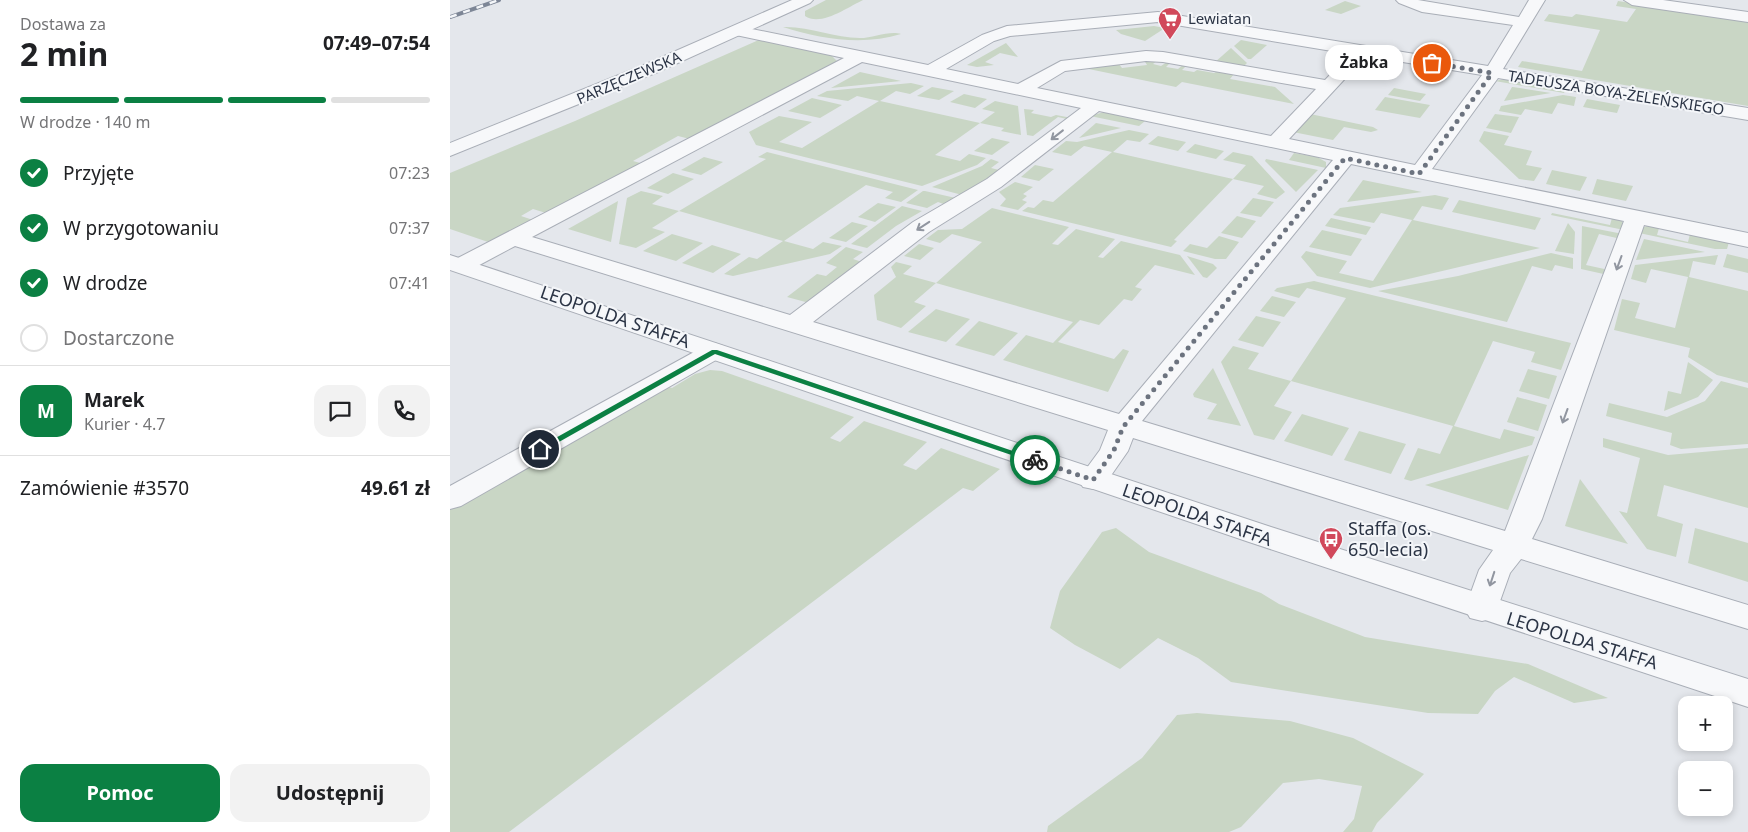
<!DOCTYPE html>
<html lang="pl">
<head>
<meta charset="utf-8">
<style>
  :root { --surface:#fff; --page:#f2f2f2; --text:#202124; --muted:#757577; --line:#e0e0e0; --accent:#0b8043 }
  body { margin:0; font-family:"Noto Sans",sans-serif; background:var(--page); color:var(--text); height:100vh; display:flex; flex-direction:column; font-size:19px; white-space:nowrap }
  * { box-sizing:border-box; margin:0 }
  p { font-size:16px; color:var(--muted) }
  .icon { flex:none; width:28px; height:28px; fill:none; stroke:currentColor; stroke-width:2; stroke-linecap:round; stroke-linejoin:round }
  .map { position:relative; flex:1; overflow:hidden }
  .drawer { display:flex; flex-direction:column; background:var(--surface); width:450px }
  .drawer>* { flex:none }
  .fabs { position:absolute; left:1228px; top:696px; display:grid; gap:10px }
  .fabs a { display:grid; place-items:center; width:55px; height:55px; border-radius:10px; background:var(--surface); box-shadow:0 2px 8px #0003; font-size:25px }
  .pin { position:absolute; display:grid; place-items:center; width:42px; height:42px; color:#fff; margin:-21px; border:2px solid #fff; border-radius:50%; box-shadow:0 1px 5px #0007 }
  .courier { position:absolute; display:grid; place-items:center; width:50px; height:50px; margin:-25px; border:4px solid #0b8043; border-radius:50%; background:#fff; color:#222; box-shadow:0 1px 6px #0007 }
  .bubble { position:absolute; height:35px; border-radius:15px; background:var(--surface); box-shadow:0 2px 8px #0003; font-size:16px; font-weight:700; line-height:35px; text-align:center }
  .head em { font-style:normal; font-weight:700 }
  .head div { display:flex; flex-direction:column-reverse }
  .head { display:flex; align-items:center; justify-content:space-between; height:85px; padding:0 20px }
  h1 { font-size:32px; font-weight:700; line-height:38px }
  .bar { display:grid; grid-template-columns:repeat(4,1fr); gap:8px 5px; align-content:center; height:60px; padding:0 20px }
  .bar i { height:6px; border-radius:4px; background:var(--line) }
  .bar .active { background:var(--accent) }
  .bar p { grid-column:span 4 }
  .line { display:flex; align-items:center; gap:12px; padding:0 20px; border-top:1px solid var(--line) }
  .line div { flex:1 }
  .round { display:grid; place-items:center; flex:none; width:52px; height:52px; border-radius:15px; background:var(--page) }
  ol { padding:0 20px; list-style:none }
  li { display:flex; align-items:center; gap:15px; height:55px }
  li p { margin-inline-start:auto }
  li .icon { padding:5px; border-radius:50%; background:var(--accent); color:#fff; stroke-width:4 }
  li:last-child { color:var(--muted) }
  li i { width:28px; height:28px; border:2px solid var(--line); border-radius:50% }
  .cta { display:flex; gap:10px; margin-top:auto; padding:10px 20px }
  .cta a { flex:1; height:58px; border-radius:15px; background:var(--accent); color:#fff; font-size:20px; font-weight:700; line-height:58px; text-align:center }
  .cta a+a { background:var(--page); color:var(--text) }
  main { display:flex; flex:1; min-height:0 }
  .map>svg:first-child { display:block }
  .green { fill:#c9d6c5 }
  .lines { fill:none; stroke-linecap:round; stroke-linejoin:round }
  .minor-casing { stroke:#a9aeb7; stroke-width:2 }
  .tertiary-casing { stroke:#a9aeb7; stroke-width:2 }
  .minor { fill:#f7f8fa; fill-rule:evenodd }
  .tertiary { fill:#f7f8fa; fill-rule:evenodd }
  .rail-casing { stroke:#7d8696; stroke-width:4 }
  .rail { stroke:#f4f6f9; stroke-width:2.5; stroke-dasharray:7; stroke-linecap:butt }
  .oneway { stroke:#9196a0 }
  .route { fill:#0b8043 }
  .done { stroke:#6c737f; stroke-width:5; stroke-dasharray:0 9 }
  .labels { text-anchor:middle; stroke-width:4; stroke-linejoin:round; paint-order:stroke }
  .far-poi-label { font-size:15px; fill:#2b3445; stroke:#f4f6f9; text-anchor:start }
  .far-street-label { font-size:15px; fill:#2b3445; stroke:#f4f6f9 }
  .street-label { font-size:18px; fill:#2b3445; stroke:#f4f6f9 }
  .poi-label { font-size:18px; fill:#2b3445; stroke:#f4f6f9; text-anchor:start }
</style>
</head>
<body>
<main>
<section class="drawer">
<div class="head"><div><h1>2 min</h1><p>Dostawa za</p></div><em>07:49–07:54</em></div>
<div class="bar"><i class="active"></i><i class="active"></i><i class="active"></i><i></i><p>W drodze · 140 m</p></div>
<ol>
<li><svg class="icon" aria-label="check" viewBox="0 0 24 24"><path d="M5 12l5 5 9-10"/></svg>Przyjęte<p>07:23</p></li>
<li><svg class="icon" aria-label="check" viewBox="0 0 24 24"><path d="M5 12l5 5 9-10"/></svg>W przygotowaniu<p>07:37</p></li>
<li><svg class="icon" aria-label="check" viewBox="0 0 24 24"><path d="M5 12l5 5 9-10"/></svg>W drodze<p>07:41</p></li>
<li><i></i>Dostarczone</li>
</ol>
<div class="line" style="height:90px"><b class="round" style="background:var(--accent);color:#fff">M</b><div><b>Marek</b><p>Kurier · 4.7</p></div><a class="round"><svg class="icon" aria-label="chat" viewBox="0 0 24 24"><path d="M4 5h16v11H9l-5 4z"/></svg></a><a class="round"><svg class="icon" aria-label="phone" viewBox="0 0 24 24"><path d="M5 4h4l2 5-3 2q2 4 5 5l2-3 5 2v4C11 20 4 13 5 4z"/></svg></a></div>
<div class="line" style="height:65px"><div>Zamówienie #3570</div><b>49.61 zł</b></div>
<div class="cta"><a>Pomoc</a><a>Udostępnij</a></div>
</section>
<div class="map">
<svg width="1298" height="832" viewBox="0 0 1298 832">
  <rect width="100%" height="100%" fill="#e4e7ec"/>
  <!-- green -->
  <g class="green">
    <path d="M 376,0 L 413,0 C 398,7 371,27 355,16 L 355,11 Z"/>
    <path d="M 895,1 L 911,6 L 891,14 L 875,10 Z"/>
    <path d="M 1168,1 L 1298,21 L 1298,106 L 1068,67 L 1072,61 L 1132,71 L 1150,30 L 1094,21 L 1099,14 L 1122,17 L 1126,14 L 1177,22 L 1186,9 L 1166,6 Z"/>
    <path d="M 704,26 L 715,28 L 695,41 L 671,34 L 666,30 Z"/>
    <path d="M 333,27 C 359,26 384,38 410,38 C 423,38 440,30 451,34 C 413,46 370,39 333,27 Z"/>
    <path d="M 311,39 L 381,55 L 387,61 L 381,66 L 240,139 L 228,136 L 183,161 L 194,164 L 96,213 L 83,209 L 71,216 L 83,220 L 41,243 L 0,229 L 0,173 L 125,121 Z"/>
    <path d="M 791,40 L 817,45 L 801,59 L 798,59 L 784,46 Z"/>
    <path d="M 556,43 L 568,57 L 550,53 L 535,62 L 544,65 L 527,67 L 517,65 Z"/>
    <path d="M 781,48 L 797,63 L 792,68 L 764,63 Z"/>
    <path d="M 694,60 L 708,60 L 703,64 L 711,66 L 717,62 L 721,62 L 716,67 L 728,69 L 734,64 L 737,65 L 732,70 L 744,72 L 747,70 L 764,73 L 768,71 L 784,74 L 780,79 L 825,87 L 844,104 L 732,82 L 726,87 L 629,67 L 668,63 L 672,68 L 697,65 Z"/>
    <path d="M 410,72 L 451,81 L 381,88 Z"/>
    <path d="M 1059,78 L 1116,88 L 1114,93 L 1045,81 Z"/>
    <path d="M 461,83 L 474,86 L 460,94 L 446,91 L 430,101 L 530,123 L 545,112 L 532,109 L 545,101 L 568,106 L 571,135 L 551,131 L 554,128 L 530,123 L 485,155 L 510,161 L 519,154 L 536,158 L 527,165 L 472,186 L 306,145 L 299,132 L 329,116 L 362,122 L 329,142 L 352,148 L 429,101 L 407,96 L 398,101 L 367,96 L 377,91 Z"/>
    <path d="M 482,87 L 504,91 L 489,100 L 467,96 Z"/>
    <path d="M 1062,87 L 1063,87 L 1101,93 L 1054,101 Z"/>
    <path d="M 944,88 L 976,94 L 970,101 L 938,95 Z"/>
    <path d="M 514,94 L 537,99 L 525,108 L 500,102 Z"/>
    <path d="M 1113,95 L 1126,97 L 1124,106 L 1108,103 L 1102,114 L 1075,109 L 1071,115 L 1049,111 L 1051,106 Z"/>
    <path d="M 935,97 L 980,105 L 970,118 L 925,110 Z"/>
    <path d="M 362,98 L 392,105 L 370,118 L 338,111 Z"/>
    <path d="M 1137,99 L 1170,105 L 1167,113 L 1133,107 Z"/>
    <path d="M 574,109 L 584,110 L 581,113 L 601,117 L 606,115 L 622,118 L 621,120 L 608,117 L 583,136 L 577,135 Z"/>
    <path d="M 654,112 L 695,121 L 689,126 L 640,116 Z"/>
    <path d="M 860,114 L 923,127 L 928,130 L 921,132 L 894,127 L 883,140 L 843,132 Z"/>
    <path d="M 1045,114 L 1069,117 L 1061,133 L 1036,128 Z"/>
    <path d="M 646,123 L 671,128 L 629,138 Z"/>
    <path d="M 679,130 L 699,134 L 690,142 L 677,140 L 663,152 L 783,179 L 796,165 L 773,160 L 783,152 L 802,156 L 835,192 L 826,199 L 807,194 L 814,186 L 783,179 L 724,240 L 727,241 L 721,247 L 572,211 L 578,207 L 584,208 L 593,200 L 603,202 L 662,152 L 634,146 L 621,156 L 602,152 L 616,141 L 627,142 Z"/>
    <path d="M 1034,131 L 1059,136 L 1054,145 L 1082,151 L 1076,165 L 1092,168 L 1084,181 L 1069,179 L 1029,141 Z"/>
    <path d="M 708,136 L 736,142 L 728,151 L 698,144 Z"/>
    <path d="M 542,138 L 560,142 L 542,155 L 524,151 Z"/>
    <path d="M 745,144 L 774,151 L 766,159 L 736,152 Z"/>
    <path d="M 317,152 L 468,190 L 451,202 L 435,198 L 443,192 L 416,185 L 334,241 L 363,249 L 373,242 L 392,246 L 380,254 L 283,276 L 274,274 L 299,257 L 307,259 L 333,241 L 229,211 L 202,228 L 215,232 L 186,248 L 169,244 L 177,198 L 191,191 L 213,196 L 202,204 L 229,211 L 316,159 L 308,157 Z"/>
    <path d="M 844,153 L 867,157 L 876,162 L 876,168 L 839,160 Z"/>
    <path d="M 254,157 L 273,162 L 251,175 L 231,170 Z"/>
    <path d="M 541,159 L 549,162 L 541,168 L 553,171 L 516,196 L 482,187 L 532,166 Z"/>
    <path d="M 816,159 L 868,170 L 846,192 L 815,161 Z"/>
    <path d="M 585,165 L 604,169 L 589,181 L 571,177 Z"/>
    <path d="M 1102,170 L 1137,177 L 1130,191 L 1096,184 Z"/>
    <path d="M 223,173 L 244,179 L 218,194 L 197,188 Z"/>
    <path d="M 1147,179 L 1183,186 L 1176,201 L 1142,194 Z"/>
    <path d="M 913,180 L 972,192 L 897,202 Z"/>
    <path d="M 565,182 L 583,187 L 573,194 L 577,196 L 572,200 L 577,202 L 568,210 L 550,206 L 556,199 L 549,192 Z"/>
    <path d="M 473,191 L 475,191 L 510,199 L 499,206 L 488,202 L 477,208 L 456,203 Z"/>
    <path d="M 985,195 L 999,198 L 992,210 L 972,206 L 963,220 L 1090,248 L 920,288 L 867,276 L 851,257 L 856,251 L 897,261 L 889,273 L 923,281 L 962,220 L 931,213 L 924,223 L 883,215 L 890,208 Z"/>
    <path d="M 803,198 L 824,202 L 811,217 L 790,213 Z"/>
    <path d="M 1009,200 L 1091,218 L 1085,230 L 1002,212 Z"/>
    <path d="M 168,201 L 161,242 L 118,229 Z"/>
    <path d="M 428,203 L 446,207 L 425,222 L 408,217 Z"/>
    <path d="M 452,206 L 472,211 L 446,226 L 417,248 L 401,244 Z"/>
    <path d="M 542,208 L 619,227 L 602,244 L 608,245 L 626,229 L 665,239 L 648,257 L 653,258 L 671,241 L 730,255 L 745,275 L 705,265 L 685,287 L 692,289 L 682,301 L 674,299 L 649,325 L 630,320 L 608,342 L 664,359 L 673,349 L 679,351 L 658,392 L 553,360 L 576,335 L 603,343 L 623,322 L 486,283 L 464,302 L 476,306 L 451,328 L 427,320 L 424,295 L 446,277 L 441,267 L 446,262 L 462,266 L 453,274 L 486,283 L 532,242 L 502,234 L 490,243 L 476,239 L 488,230 L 512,229 Z"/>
    <path d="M 1102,213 L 1160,225 L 1162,218 L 1171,220 L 1174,224 L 1174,230 L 1101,215 Z"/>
    <path d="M 787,216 L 806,221 L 792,238 L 771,233 Z"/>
    <path d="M 881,218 L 921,227 L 916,235 L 875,226 Z"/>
    <path d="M 402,222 L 418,226 L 396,242 L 379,238 Z"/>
    <path d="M 1118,223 L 1125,232 L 1124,254 L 1105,251 Z"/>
    <path d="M 1132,226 L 1173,234 L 1171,239 L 1149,234 L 1136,265 L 1159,270 L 1158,275 L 1131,269 Z"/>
    <path d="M 1197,226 L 1209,228 L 1207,235 L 1238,242 L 1240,234 L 1279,242 L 1277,249 L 1265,249 L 1189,233 L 1191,228 Z"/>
    <path d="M 872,230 L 912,239 L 901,256 L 859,247 Z"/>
    <path d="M 222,234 L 253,243 L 226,261 L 193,251 Z"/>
    <path d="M 769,236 L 789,242 L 776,259 L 765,259 L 733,251 L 740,244 L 757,248 Z"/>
    <path d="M 1194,239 L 1255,252 L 1186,260 Z"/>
    <path d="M 469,244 L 484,248 L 470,260 L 454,256 Z"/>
    <path d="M 262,245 L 291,254 L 263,273 L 232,263 Z"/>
    <path d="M 396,247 L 413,252 L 403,259 L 415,263 L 363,304 L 337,297 L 367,274 L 376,276 L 387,267 L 376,263 Z"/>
    <path d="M 1101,253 L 1123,258 L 1123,269 L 1105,265 L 1102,271 L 1082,266 L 1057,322 L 928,291 L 1008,276 Z"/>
    <path d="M 1277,254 L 1298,259 L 1298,273 L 1273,267 Z"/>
    <path d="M 1268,255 L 1265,265 L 1243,261 L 1239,277 L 1298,291 L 1298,383 L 1267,375 L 1238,357 L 1240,348 L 1164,330 L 1172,299 L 1190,303 L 1185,318 L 1225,328 L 1238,277 L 1201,269 L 1196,283 L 1181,279 L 1185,265 Z"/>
    <path d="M 737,256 L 763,264 L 767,268 L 757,278 L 753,277 Z"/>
    <path d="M 864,281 L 1121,343 L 1111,370 L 1081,362 L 1085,352 L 1043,341 L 1004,426 L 1050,439 L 1054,429 L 1085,437 L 1082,445 L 961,481 L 954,479 L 968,448 L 990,454 L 1003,426 L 841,381 L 824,406 L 842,412 L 824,440 L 804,435 L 771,362 L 783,346 L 809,353 L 798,369 L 841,381 L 896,298 L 857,288 L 849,298 L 824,291 L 827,288 Z"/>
    <path d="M 822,296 L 846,302 L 834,317 L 810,311 Z"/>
    <path d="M 486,309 L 520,319 L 496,342 L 458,332 Z"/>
    <path d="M 806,316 L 831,322 L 813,347 L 788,340 Z"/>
    <path d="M 529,321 L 568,333 L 544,356 L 505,345 Z"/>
    <path d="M 1238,362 L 1263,380 L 1248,397 L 1214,411 L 1218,391 L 1231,394 Z"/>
    <path d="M 763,368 L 791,426 L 757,419 L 767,404 L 744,397 L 743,394 Z"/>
    <path d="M 1078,369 L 1107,376 L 1099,399 L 1069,391 Z"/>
    <path d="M 260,370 L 272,371 L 404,417 L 380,438 L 390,442 L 414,421 L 477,442 L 453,465 L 466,470 L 491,448 L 550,469 L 523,491 L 513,488 L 59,832 L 0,832 L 0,510 L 219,387 L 222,388 L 245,374 Z"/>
    <path d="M 1271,381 L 1298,388 L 1298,444 L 1231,449 L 1220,445 L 1222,433 L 1156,416 L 1159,403 L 1217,417 L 1255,401 Z"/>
    <path d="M 1067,397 L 1097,405 L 1088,431 L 1057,422 Z"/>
    <path d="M 852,414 L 899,428 L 882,456 L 834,441 Z"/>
    <path d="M 909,431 L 956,444 L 941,474 L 894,460 Z"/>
    <path d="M 1153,438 L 1218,455 L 1298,448 L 1298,508 L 1214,485 L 1207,516 L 1233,524 L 1226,557 L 1197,549 L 1169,511 L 1177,513 L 1190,458 L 1153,447 Z"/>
    <path d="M 1079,455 L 1058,510 L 975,485 Z"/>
    <path d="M 1130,479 L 1178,544 L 1115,526 Z"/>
    <path d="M 666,528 L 699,552 L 811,593 L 829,604 L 915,637 L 1078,664 L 1158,698 L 1124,703 L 1064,677 L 1045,691 L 1028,714 L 978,713 L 781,682 L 748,658 L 708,638 L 670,669 L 625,645 L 600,628 L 610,591 L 652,532 Z"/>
    <path d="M 1245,528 L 1298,543 L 1298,582 L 1238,563 Z"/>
    <path d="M 747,713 L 840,721 L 903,738 L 974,774 L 927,823 L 922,832 L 893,832 L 904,819 L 912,786 L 869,779 L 833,783 L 791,827 L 779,832 L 597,832 L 598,826 L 692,758 L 727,715 Z"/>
  </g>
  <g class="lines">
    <!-- minor casing -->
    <g class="minor-casing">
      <g id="minor">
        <path d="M 946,0 L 968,0 L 1069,17 L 1079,0 L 1095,0 L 1053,69 L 1298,108 L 1298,120 L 1048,78 L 982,169 L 1298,233 L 1298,247 L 1194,225 L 1092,519 L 1082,539 L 1298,605 L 1298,629 L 1071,559 L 1060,573 L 1044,618 L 1032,621 L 1020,618 L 1015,609 L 1029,570 L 1043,550 L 683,438 L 678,451 L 653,487 L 643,489 L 633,487 L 628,480 L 650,450 L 658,430 L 65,246 L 20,270 L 12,272 L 4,270 L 1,265 L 4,260 L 394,58 L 281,34 L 279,31 L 281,28 L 287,26 L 478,65 L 532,35 L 557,26 L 708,12 L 1038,66 L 1063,25 L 972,12 L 949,3 ZM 708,22 L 900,54 L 875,80 L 713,52 L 696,51 L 611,61 L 568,84 L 496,69 L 544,41 L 560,36 ZM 916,56 L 1032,75 L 965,165 L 839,139 ZM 696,61 L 713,62 L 866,89 L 821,136 L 587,88 L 615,71 ZM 412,62 L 631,108 L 537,179 L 463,222 L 340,315 L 82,237 ZM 649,111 L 883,160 L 669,414 L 363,322 L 479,232 L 551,187 ZM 901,164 L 1174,221 L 1055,531 L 692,421 Z"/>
        <path d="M 1174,0 L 1213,0 L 1298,12 L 1298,22 L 1182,5 Z"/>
        <path d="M 264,343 L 273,346 L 277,351 L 273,356 L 11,506 L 0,509 L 0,486 L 255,346 Z"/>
      </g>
    </g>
    <!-- tertiary casing -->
    <g class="tertiary-casing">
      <g id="tertiary">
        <path d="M 342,0 L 363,0 L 360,3 L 208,72 L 0,156 L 0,143 L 196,64 Z"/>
        <path d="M 0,255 L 821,527 L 1298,679 L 1298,707 L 799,542 L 0,270 Z"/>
      </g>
    </g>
    <!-- minor -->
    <use href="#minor" class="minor"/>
    <!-- tertiary -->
    <use href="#tertiary" class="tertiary"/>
    <!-- rail casing -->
    <g class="rail-casing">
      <path id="rail" d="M 0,17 L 49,0"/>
    </g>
    <!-- rail -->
    <use href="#rail" class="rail"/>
  </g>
  <!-- one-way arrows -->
  <defs><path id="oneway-shaft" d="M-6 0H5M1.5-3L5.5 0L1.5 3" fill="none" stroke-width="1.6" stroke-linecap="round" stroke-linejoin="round" transform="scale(1.25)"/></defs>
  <g class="oneway">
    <use href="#oneway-shaft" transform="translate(607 135) rotate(142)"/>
    <use href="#oneway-shaft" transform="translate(473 226) rotate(147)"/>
    <use href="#oneway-shaft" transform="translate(1169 263) rotate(110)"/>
    <use href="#oneway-shaft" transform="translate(1115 416) rotate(110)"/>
    <use href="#oneway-shaft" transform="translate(1042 579) rotate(108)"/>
  </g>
  <!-- route -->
  <path class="route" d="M 262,350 L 267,350 L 589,460 L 582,462 L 265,354 L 93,451 L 86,449 Z"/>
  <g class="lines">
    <!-- done -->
    <path class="done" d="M 585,460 L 643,480 L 664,450 L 673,427 L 895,158 L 969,174 L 1042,73 L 982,63"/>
  </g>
  <!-- icons -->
  <defs>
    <g id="supermarket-pin" transform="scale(1.25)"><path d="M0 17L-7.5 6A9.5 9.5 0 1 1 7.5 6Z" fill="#d1495b" stroke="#f4f6f9"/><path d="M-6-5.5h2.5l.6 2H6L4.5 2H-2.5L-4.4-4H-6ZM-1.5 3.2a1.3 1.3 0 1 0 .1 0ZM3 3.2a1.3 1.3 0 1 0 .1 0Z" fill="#fff"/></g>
    <g id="bus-pin" transform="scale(1.25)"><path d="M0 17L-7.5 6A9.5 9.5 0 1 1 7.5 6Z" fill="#d1495b" stroke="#f4f6f9"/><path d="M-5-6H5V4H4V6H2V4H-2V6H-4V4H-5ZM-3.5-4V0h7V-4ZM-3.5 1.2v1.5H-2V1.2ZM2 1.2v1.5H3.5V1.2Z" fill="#fff"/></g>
  </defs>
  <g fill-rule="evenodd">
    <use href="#supermarket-pin" x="720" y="19"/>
    <use href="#bus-pin" x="881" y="539"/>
  </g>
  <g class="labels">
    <!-- far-poi labels -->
    <g class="far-poi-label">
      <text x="738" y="24">Lewiatan</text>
    </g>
    <!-- far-street labels -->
    <g class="far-street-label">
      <text transform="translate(179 78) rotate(-23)" y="5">PARZĘCZEWSKA</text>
      <text transform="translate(1166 93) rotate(9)" y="5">TADEUSZA BOYA-ŻELEŃSKIEGO</text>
    </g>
    <!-- street labels -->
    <g class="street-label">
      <text transform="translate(165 317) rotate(19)" y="6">LEOPOLDA STAFFA</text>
      <text transform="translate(747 515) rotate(19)" y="6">LEOPOLDA STAFFA</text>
      <text transform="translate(1132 641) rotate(17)" y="6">LEOPOLDA STAFFA</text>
    </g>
    <!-- poi labels -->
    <g class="poi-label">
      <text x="898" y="535">Staffa (os.<tspan x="898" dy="21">650-lecia)</tspan></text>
    </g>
  </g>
</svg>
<div class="fabs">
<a>+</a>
<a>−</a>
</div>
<div class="pin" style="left:982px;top:63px;background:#ea580c"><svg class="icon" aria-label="bag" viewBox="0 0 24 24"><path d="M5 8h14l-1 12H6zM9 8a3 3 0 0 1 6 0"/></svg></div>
<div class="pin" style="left:90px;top:449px;background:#1f2937"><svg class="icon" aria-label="home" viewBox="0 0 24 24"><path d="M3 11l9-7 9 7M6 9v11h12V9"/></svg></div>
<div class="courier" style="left:585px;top:460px"><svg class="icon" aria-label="bike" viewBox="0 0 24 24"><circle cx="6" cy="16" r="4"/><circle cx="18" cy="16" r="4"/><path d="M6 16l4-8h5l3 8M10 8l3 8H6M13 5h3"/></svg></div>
<div class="bubble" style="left:875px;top:45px;width:78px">Żabka</div>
</div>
</main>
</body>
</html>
